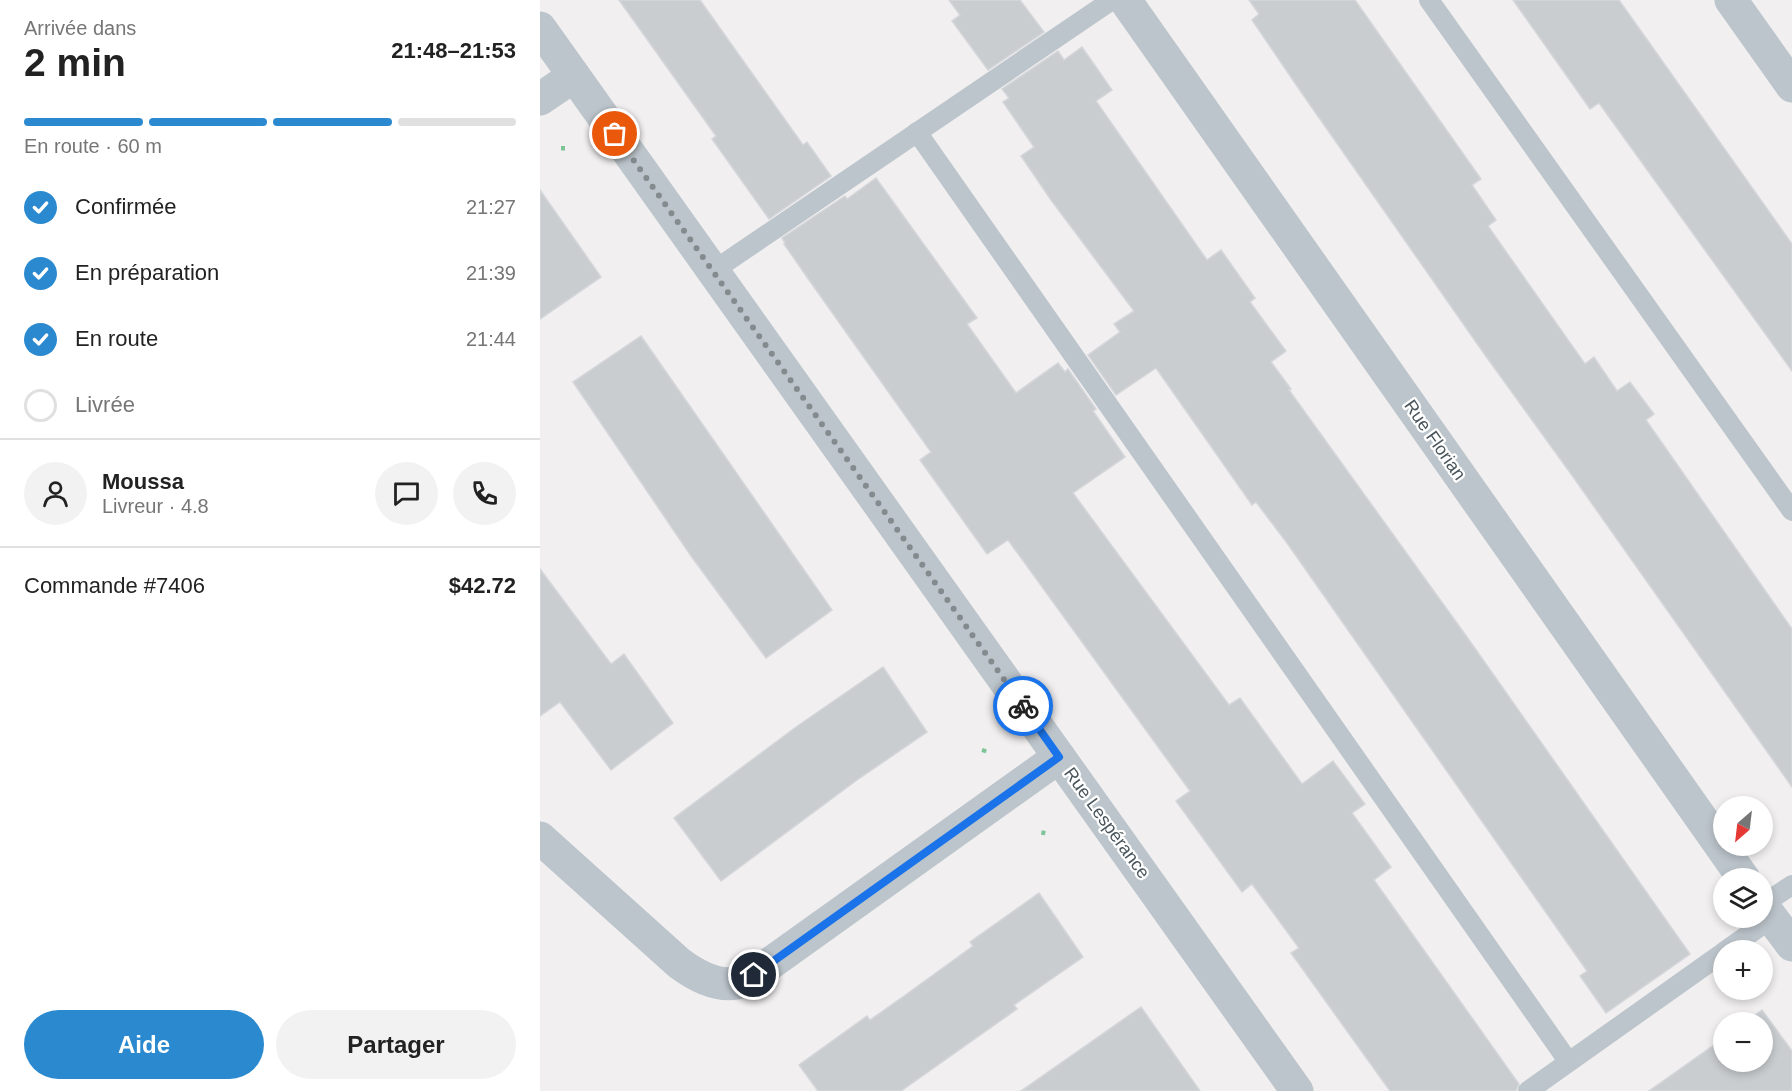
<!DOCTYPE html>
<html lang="fr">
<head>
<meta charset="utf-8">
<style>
  :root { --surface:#fff; --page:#f2f2f2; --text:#222; --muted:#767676; --line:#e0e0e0; --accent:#2b8acf }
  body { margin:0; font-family:Arial,sans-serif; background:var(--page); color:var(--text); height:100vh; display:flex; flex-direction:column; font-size:22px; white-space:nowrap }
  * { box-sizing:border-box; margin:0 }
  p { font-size:20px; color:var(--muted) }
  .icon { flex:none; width:33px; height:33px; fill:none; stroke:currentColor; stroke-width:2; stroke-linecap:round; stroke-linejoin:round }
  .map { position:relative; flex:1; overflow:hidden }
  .sheet { display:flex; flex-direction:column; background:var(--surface); width:540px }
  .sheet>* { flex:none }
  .needle { width:39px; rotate:208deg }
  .tools { position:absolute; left:1173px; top:796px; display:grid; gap:12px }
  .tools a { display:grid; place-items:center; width:60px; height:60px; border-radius:50%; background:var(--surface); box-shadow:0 3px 9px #0003; font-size:30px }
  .pin { position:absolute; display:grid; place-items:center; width:51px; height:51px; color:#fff; margin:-26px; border:3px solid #fff; border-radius:50%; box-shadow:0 2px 6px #0007 }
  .courier { position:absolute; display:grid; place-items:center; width:60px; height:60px; margin:-30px; border:4px solid #1a73e8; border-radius:50%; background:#fff; color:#222; box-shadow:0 2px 8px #0007 }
  .head em { font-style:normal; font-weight:800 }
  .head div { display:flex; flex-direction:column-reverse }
  .head { display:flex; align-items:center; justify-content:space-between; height:102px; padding:0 24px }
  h1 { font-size:39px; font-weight:800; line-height:45px }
  .bar { display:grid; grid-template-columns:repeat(4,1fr); gap:9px 6px; align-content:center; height:72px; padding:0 24px }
  .bar i { height:8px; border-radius:4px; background:var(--line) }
  .bar .current { background:var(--accent) }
  .bar p { grid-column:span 4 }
  .line { display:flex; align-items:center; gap:15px; padding:0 24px; border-top:2px solid var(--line) }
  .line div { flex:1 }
  .round { display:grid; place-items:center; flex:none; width:63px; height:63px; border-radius:32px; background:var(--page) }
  ol { padding:0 24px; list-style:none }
  li { display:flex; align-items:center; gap:18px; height:66px }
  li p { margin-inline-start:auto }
  li .icon { padding:6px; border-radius:50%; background:var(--accent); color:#fff; stroke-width:4 }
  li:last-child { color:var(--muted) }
  li i { width:33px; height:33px; border:3px solid var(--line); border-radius:50% }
  .primary-button { display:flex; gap:12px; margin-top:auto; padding:12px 24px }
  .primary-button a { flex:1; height:69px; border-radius:36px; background:var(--accent); color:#fff; font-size:24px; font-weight:800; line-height:69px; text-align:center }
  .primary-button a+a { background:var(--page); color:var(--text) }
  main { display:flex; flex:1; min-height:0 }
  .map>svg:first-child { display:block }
  .building { fill:#c9cdd0; stroke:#d4d6da; stroke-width:1.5 }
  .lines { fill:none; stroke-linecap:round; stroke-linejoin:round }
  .path { stroke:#7dc598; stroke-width:4; stroke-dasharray:4.5 3; stroke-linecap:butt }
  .service { stroke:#bcc5cb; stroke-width:20 }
  .minor { stroke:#bcc5cb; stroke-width:33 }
  .done { stroke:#848b8f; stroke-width:6; stroke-dasharray:0 10.8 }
  .route { stroke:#1a73e8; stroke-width:8 }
  .labels { text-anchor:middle; stroke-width:4.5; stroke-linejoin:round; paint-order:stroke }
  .street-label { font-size:18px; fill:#49555b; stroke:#fff }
</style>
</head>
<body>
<main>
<section class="sheet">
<div class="head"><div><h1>2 min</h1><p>Arrivée dans</p></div><em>21:48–21:53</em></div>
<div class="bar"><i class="current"></i><i class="current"></i><i class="current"></i><i></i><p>En route · 60 m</p></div>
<ol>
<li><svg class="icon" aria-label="check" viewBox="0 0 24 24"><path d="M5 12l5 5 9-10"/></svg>Confirmée<p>21:27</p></li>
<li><svg class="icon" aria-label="check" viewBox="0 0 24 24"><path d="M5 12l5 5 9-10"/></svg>En préparation<p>21:39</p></li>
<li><svg class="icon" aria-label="check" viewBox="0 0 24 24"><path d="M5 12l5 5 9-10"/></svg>En route<p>21:44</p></li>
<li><i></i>Livrée</li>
</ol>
<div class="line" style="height:108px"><a class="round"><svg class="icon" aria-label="person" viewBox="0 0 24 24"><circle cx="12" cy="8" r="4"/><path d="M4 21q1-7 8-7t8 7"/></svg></a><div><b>Moussa</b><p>Livreur · 4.8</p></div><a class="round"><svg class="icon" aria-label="chat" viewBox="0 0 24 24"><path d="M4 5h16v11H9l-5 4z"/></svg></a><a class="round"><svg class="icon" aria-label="phone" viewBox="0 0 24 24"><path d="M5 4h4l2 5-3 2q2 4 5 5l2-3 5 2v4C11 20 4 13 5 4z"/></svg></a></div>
<div class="line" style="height:78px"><div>Commande #7406</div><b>$42.72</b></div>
<div class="primary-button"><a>Aide</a><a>Partager</a></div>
</section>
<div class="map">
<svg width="1252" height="1091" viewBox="0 0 1252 1091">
  <rect width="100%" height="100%" fill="#f1eff0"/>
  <!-- building -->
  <g class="building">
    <path d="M 79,0 L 160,0 L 263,145 L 267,142 L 291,176 L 229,219 L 172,139 L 176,136 Z"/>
    <path d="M 409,0 L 480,0 L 504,32 L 448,70 L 412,21 L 420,15 Z"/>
    <path d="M 709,0 L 815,0 L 941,179 L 932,185 L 956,220 L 948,226 L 1045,364 L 1054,357 L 1077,391 L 1090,382 L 1114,414 L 1106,420 L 1252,629 L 1252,787 L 1031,474 L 945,355 L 761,92 L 712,20 L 719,14 Z"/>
    <path d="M 973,0 L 1079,0 L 1252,244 L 1252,371 L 1059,103 L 1050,109 Z"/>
    <path d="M 542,47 L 572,90 L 556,101 L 667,260 L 681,250 L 715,298 L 710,302 L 746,351 L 731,362 L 751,389 L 749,390 L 927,637 L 1150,954 L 1066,1013 L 1040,976 L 1047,971 L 981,877 L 747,543 L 716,502 L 712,505 L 616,368 L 576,395 L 548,355 L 580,332 L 574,324 L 594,311 L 511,200 L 481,156 L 494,147 L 463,102 L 469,98 L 462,89 L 518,51 L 524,60 Z"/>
    <path d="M 336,178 L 437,318 L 427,324 L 476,393 L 518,363 L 525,372 L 528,369 L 556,409 L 553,411 L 585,457 L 533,493 L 689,705 L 700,698 L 762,784 L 793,761 L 825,804 L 812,813 L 851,867 L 834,880 L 979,1084 L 976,1091 L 850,1091 L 751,953 L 759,948 L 712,884 L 702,892 L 636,801 L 650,791 L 468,540 L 447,554 L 380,460 L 391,452 L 269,280 L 244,244 L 245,243 L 242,238 L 305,196 L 307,199 Z"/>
    <path d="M 0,190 L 61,277 L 0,319 Z"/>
    <path d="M 101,336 L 292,610 L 226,658 L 151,556 L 33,382 Z"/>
    <path d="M 0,569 L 71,664 L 84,654 L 133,723 L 71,770 L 20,702 L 0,716 Z"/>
    <path d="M 343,667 L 387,732 L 317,780 L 181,881 L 134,818 L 256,727 Z"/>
    <path d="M 499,893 L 543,957 L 474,1005 L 477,1009 L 361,1091 L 278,1091 L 259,1065 L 327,1016 L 330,1020 L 364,996 L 433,946 L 430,942 Z"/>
    <path d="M 601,1007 L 660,1091 L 481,1091 Z"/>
    <path d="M 1222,1010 L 1252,1051 L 1252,1091 L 1109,1091 L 1184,1038 L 1184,1062 L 1222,1062 L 1222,1023 L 1204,1023 Z"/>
  </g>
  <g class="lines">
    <!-- path -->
    <g class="path">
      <path d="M 23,146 L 23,151"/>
      <path d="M 442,750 L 448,752"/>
      <path d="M 503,835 L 504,829"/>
    </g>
    <!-- service -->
    <g class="service">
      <path d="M 889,0 L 1252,511"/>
      <path d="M 377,132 L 1028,1061"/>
      <path d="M 173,271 L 572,0"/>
      <path d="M 1222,905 L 1252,885"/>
      <path d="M 1185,951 L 1232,918"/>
      <path d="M 988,1091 L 1184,952"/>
    </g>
    <!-- minor -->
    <g class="minor">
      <path d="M 585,0 L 1204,879"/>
      <path d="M 1191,0 L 1252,86"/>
      <path d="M 0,28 L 757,1091"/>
      <path d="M 0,99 L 34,76"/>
      <path d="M 0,838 L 139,963 C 155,975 176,987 197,983 C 202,982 209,978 214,975 L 519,757"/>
      <path d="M 1222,905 L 1252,945"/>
    </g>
  </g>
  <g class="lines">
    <!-- done -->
    <path class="done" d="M 75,134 L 483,706"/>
    <!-- route -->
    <path class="route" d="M 214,975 L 519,757 L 483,706"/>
  </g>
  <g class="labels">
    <!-- street labels -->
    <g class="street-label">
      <text transform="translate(895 440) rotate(55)" y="6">Rue Florian</text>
      <text transform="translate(567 823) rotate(54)" y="6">Rue Lespérance</text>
    </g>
  </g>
</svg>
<div class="tools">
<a><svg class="needle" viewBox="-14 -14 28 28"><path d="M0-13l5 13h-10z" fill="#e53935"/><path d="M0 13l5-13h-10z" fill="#767676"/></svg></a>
<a><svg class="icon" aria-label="layers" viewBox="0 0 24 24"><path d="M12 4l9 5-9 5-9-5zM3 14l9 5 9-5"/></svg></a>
<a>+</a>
<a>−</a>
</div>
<div class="pin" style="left:75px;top:134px;background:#ea580c"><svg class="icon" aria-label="bag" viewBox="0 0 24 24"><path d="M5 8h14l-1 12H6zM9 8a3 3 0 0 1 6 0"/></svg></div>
<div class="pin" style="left:214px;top:975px;background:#1f2937"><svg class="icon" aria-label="home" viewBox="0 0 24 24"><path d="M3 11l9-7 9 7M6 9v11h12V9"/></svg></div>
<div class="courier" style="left:483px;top:706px"><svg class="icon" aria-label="bike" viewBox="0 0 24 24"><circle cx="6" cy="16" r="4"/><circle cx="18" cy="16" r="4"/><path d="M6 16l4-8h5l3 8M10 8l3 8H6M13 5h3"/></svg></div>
</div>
</main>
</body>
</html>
